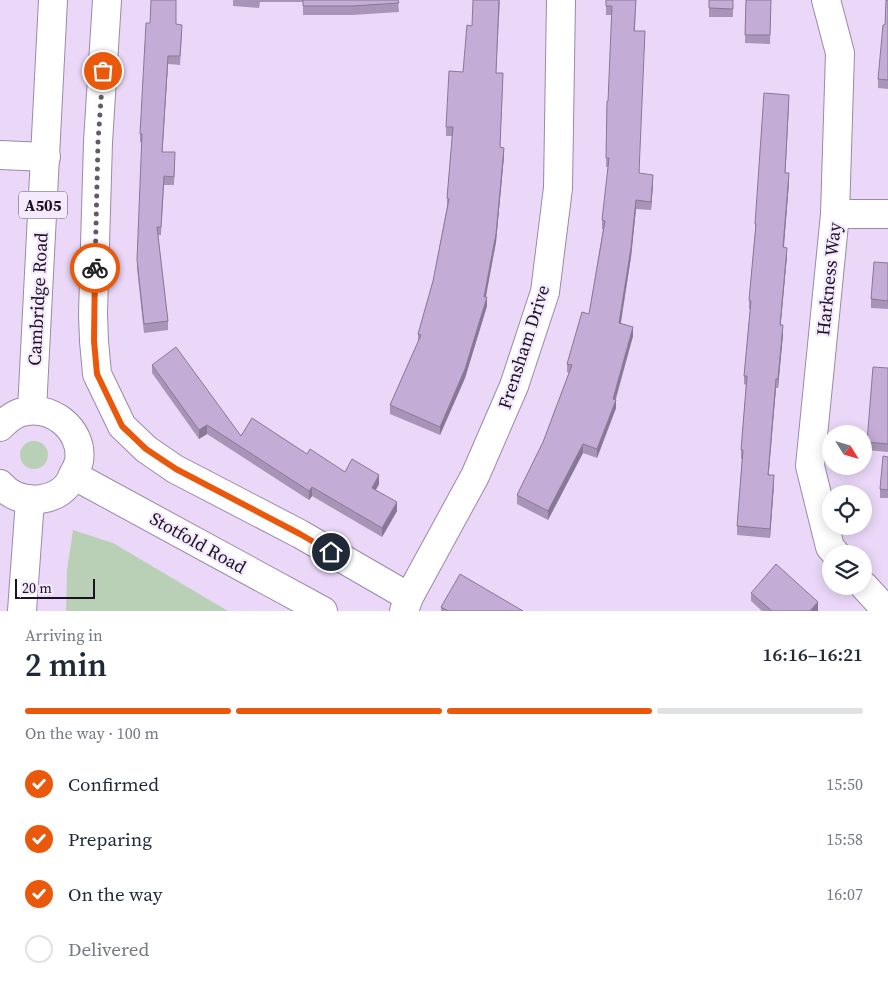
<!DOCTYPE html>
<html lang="en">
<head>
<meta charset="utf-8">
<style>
  :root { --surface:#fff; --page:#f2f2f3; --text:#1f2937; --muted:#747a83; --line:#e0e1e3; --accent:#ea580c }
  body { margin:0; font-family:"Source Serif 4",serif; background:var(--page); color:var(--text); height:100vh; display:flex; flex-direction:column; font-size:19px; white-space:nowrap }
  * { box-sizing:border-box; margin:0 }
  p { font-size:16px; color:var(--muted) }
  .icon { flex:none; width:28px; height:28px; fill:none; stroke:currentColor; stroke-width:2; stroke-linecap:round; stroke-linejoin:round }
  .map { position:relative; height:611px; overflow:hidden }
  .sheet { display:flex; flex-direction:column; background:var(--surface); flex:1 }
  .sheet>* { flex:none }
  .needle { width:32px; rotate:127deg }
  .fabs { position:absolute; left:822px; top:425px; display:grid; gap:10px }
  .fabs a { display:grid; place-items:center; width:50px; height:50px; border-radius:50%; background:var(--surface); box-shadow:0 2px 12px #0003; font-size:25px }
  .scale { position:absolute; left:15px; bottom:12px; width:80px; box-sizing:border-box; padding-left:5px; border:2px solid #1b1420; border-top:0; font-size:14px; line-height:18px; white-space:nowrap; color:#1b1420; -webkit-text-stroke:4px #f4e9fd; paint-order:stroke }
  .pin { position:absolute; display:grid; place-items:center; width:42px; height:42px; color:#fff; margin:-21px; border:2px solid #fff; border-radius:50%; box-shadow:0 1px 5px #0007 }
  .courier { position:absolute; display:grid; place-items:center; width:50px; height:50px; margin:-25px; border:4px solid #ea580c; border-radius:50%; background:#fff; color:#222; box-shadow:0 1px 6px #0007 }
  .head em { font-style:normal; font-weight:600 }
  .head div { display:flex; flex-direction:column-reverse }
  .head { display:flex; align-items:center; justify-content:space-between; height:85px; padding:0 25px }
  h1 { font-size:32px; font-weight:600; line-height:38px }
  .bar { display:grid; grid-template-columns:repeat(4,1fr); gap:8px 5px; align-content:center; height:60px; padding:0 25px }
  .bar i { height:6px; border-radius:4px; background:var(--line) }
  .bar .on { background:var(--accent) }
  .bar p { grid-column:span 4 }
  ol { padding:0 25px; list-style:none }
  li { display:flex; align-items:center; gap:15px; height:55px }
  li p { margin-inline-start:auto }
  li .icon { padding:5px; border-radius:50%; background:var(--accent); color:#fff; stroke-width:4 }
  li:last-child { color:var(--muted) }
  li i { width:28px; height:28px; border:2px solid var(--line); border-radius:50% }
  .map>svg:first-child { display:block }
  .green { fill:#b9d0b6 }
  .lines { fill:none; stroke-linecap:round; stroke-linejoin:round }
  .street-casing { stroke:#9a89a7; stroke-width:30 }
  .secondary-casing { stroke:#9a89a7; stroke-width:30 }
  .primary-casing { stroke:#9a89a7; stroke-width:30 }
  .street { stroke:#fff; stroke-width:28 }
  .secondary { stroke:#fff; stroke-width:28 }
  .primary { stroke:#fff; stroke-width:28 }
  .wall { fill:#a894b7 }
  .shaded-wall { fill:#887895 }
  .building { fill:#c3acd5; stroke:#887895 }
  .done { stroke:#64596c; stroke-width:5; stroke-dasharray:0 9 }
  .route { stroke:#ea580c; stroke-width:6 }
  .labels { text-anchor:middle; stroke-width:4.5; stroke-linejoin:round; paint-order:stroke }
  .shield { fill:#f4e9fd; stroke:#5c5462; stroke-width:1 }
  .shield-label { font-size:16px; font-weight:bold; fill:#1b1420 }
  .street-label { font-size:18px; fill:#1b1420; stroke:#f4e9fd }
</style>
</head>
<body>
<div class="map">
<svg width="888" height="611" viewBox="0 0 888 611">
  <rect width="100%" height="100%" fill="#ebd8f9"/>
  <!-- green -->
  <g class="green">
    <circle cx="34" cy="455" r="14"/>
    <path d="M 73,530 L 113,543 L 228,611 L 66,611 L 67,570 Z"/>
  </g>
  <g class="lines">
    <!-- street casing -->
    <g class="street-casing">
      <g id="street">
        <path d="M 107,0 L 98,142 L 93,314 L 94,341 L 97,374 L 122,426 L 146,449 L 175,469 L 300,534 L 409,597"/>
        <path d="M 826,0 L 840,53 L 835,214 L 810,466 L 830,547 L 836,554"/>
        <path d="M 0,155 L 46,157"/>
        <path d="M 835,214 L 888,214"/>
        <path d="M 864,586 L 887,611"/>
        <path d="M 404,611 L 409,597 L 475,476 L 514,386 L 545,292 L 558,188 L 561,0"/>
      </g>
    </g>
    <!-- secondary casing -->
    <g class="secondary-casing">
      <path id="secondary" d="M 73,475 L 323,611"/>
    </g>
    <!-- primary casing -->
    <g class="primary-casing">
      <g id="primary">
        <path d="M 32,410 L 53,0"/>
        <path d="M 0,427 C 6,421 11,416 19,413 C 49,402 84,429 79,461 C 78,466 75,471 73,475 C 68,489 55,497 41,499 C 25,501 11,497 0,484"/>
        <path d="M 22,611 L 30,500"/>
      </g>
    </g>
    <!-- street -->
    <use href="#street" class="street"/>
    <!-- secondary -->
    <use href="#secondary" class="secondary"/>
    <!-- primary -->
    <use href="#primary" class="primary"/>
  </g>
  <!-- wall -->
  <g class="wall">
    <path d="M 233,0 L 398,0 L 399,12 L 352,15 L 303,15 L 303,2 L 260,2 L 259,8 L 233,6 Z"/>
    <path d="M 500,0 L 496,73 L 503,82 L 500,147 L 504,156 L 496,242 L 486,297 L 487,306 L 465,378 L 440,435 L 390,414 L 390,405 L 418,343 L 418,334 L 433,281 L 447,207 L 447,198 L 452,136 L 446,136 L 446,127 L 463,72 L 472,26 Z"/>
    <path d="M 606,0 L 636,0 L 635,31 L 639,173 L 653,184 L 651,210 L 636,209 L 631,257 L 621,323 L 633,336 L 616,399 L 616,408 L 597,458 L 583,453 L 548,520 L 517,504 L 517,495 L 543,442 L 569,373 L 567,372 L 567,364 L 589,314 L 603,229 L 602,229 L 602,220 L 608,167 L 606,167 L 607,101 L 608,101 L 612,15 L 606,15 Z"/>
    <rect x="709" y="0" width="24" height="17"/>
    <path d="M 746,0 L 771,0 L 770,44 L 745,43 Z"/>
    <path d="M 888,0 L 888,89 L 878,88 L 878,79 Z"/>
    <path d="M 176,24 L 182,33 L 180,65 L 168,64 L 162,152 L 175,161 L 174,185 L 164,185 L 161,235 L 158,235 L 168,321 L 168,330 L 144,333 L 137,268 L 142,142 L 140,142 L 140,134 Z"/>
    <path d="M 789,103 L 785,173 L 789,182 L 784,247 L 787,256 L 780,325 L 783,334 L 778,388 L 776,388 L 768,475 L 774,484 L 770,538 L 737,535 L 737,526 L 742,459 L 741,459 L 741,450 L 746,385 L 744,384 L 744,376 L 750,309 L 749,309 L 749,300 L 755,233 L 755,224 Z"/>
    <path d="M 888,263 L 888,309 L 871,308 L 871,299 Z"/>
    <path d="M 152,365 L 241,436 L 307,454 L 345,472 L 379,484 L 376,490 L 397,511 L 382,537 L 312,496 L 309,500 L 207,434 L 199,439 L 152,373 Z"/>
    <path d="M 888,368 L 888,452 L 867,450 L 867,442 Z"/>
    <path d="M 888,457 L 888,498 L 880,498 L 880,489 Z"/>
    <path d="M 751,593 L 818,602 L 818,611 L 762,611 L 751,601 Z"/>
    <path d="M 441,607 L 523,611 L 441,611 Z"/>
  </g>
  <!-- shaded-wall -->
  <g class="shaded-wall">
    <path d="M 168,56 L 168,64 L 162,160 L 162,152 Z"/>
    <path d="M 789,95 L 789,103 L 785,181 L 785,173 Z"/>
    <path d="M 504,148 L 504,156 L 496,242 L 484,305 L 484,297 Z"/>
    <path d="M 789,173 L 789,182 L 783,256 L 783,247 Z"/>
    <path d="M 653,175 L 653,184 L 651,210 L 651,202 Z"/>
    <path d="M 636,200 L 636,209 L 631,257 L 619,332 L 619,323 Z"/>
    <path d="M 787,248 L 787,256 L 780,333 L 780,325 Z"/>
    <path d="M 487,297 L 487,306 L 465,378 L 440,435 L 440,427 Z"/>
    <path d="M 783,325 L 783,334 L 778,388 L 778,379 Z"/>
    <path d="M 633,327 L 633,336 L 613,407 L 613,399 Z"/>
    <path d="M 776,379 L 776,388 L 768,483 L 768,475 Z"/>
    <path d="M 616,400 L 616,408 L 597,458 L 597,449 Z"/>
    <path d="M 207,425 L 207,434 L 199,439 L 199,430 Z"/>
    <path d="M 583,444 L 583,453 L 548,520 L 548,511 Z"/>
    <path d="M 379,475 L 379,484 L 372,496 L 372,488 Z"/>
    <path d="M 774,475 L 774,484 L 770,538 L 770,529 Z"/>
    <path d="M 312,487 L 312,496 L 309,500 L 309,491 Z"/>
    <path d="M 397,502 L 397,511 L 382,537 L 382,528 Z"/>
    <path d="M 818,602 L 818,611 L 810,611 Z"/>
  </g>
  <!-- building -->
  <g class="building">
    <path d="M 151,0 L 176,0 L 176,24 L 182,25 L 180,56 L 168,56 L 162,152 L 175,152 L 174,177 L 164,176 L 161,227 L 157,227 L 168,321 L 144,324 L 137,260 L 142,134 L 140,134 L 146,23 L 150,23 Z"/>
    <path d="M 303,0 L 398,0 L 399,3 L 352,6 L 303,6 Z"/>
    <path d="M 473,0 L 499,0 L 496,73 L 503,73 L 500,147 L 504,148 L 496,234 L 484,297 L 487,297 L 465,369 L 440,427 L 390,405 L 421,335 L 418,334 L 433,281 L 449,199 L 447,198 L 453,127 L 446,127 L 449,71 L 463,72 L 467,25 L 472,26 Z"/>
    <path d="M 606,0 L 636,0 L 634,31 L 645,31 L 639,173 L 653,175 L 651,202 L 636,200 L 631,248 L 619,323 L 633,327 L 613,399 L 616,400 L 597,449 L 583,444 L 548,511 L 517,495 L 543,442 L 572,365 L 567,364 L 582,312 L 589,314 L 605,221 L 602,220 L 609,158 L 606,158 L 607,101 L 608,101 L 612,6 L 606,6 Z"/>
    <path d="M 709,0 L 733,0 L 733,9 L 709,8 Z"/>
    <path d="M 746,0 L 771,0 L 770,35 L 745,35 Z"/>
    <path d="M 886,0 L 888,0 L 888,80 L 878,79 L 883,25 L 885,25 Z"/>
    <path d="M 764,93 L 789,95 L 785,173 L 789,173 L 783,247 L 787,248 L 780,325 L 783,325 L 778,379 L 776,379 L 768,475 L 774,475 L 770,529 L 737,526 L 743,450 L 741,450 L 747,376 L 744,376 L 751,301 L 749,300 L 756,224 L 755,224 Z"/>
    <path d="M 874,262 L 888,263 L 888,301 L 871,299 Z"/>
    <path d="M 176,347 L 241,436 L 252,418 L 307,454 L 310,449 L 345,472 L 352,459 L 379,475 L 372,488 L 397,502 L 382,528 L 312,487 L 309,491 L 207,425 L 199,430 L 152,365 Z"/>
    <path d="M 873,367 L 888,368 L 888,444 L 867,442 Z"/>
    <path d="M 883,456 L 888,457 L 888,490 L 880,489 Z"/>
    <path d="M 776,564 L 818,602 L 810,611 L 772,611 L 751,593 Z"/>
    <path d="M 460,574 L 523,611 L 448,611 L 441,607 Z"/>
  </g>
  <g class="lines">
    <!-- done -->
    <path class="done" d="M 95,268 L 98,142 L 103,71"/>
    <!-- route -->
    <path class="route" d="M 95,268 L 94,341 L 97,374 L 122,426 L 146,449 L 176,469 L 300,534 L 331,552"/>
  </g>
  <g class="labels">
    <!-- shield labels -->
    <rect class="shield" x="19" y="191.5" width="48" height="27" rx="4"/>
    <g class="shield-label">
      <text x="43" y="211">A505</text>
    </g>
    <!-- street labels -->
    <g class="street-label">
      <text transform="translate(829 279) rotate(-84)" y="6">Harkness Way</text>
      <text transform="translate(38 299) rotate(-87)" y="6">Cambridge Road</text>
      <text transform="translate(524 347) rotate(-72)" y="6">Frensham Drive</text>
      <text transform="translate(198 543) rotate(29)" y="6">Stotfold Road</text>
    </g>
  </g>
</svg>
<div class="fabs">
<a><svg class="needle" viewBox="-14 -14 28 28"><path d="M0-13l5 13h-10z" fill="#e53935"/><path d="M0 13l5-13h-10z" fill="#747a83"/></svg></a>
<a><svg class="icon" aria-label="locate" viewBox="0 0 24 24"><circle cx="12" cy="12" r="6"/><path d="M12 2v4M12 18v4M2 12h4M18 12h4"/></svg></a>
<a><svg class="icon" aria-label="layers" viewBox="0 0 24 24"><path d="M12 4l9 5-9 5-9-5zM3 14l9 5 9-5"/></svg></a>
</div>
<div class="scale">20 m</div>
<div class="pin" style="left:103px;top:71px;background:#ea580c"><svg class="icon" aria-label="bag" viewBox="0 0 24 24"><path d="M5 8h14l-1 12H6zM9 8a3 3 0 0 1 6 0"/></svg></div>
<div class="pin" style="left:331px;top:552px;background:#1f2937"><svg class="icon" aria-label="home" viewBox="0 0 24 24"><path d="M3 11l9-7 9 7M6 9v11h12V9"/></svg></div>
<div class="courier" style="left:95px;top:268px"><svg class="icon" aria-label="bike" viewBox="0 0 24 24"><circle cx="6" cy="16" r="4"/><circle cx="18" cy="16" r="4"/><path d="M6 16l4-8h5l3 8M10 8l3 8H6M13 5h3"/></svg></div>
</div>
<section class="sheet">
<div class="head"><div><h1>2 min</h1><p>Arriving in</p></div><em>16:16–16:21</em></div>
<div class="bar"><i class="on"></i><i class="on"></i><i class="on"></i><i></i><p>On the way · 100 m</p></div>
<ol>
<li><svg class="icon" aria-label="check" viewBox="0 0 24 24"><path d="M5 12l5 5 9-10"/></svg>Confirmed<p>15:50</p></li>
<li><svg class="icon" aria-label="check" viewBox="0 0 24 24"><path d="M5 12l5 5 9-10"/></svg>Preparing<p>15:58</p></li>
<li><svg class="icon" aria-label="check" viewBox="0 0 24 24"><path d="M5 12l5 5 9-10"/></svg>On the way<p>16:07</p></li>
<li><i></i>Delivered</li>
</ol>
</section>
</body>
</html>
